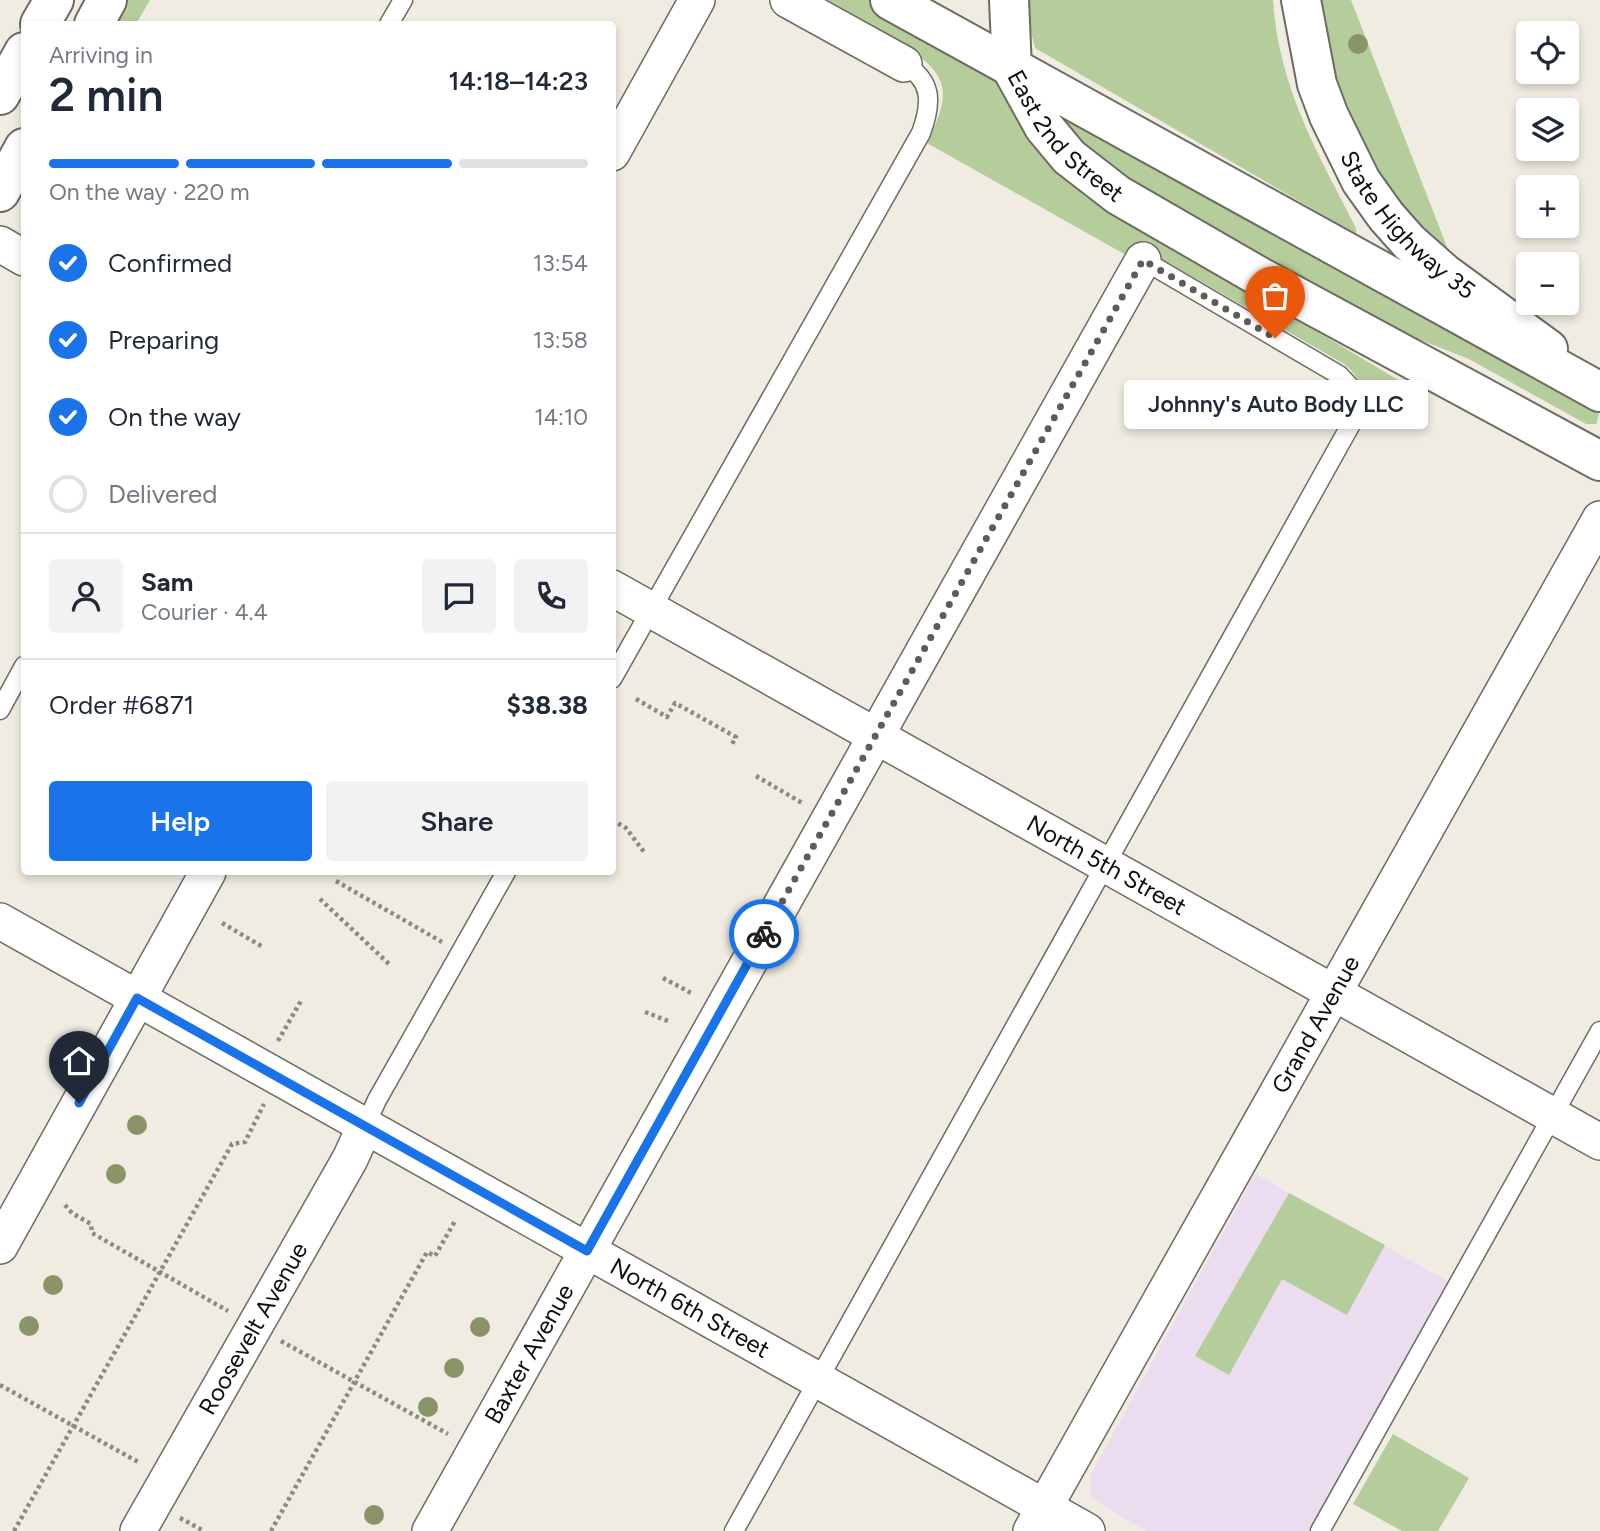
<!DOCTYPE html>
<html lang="en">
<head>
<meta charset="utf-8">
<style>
  :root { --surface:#fff; --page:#f2f2f3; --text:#1f2937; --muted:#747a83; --line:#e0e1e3; --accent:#1a73e8 }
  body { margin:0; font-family:Figtree,sans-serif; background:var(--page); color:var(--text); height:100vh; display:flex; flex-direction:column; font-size:26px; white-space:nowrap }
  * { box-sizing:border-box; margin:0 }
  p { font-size:23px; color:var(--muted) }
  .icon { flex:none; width:38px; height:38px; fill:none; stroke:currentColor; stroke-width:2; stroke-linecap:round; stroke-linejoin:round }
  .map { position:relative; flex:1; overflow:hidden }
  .sheet { position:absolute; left:21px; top:21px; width:595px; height:854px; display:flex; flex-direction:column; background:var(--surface); border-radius:7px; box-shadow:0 4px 10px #0003 }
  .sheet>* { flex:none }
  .tools { position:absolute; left:1516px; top:21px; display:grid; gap:14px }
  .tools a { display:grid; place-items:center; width:63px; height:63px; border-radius:7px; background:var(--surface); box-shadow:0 4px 10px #0003; font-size:35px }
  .pin { position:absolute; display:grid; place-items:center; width:60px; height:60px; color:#fff; margin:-72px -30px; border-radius:50% 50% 50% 0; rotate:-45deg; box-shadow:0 0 7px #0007 }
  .pin .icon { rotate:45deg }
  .courier { position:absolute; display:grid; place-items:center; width:70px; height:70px; margin:-35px; border:5px solid #1a73e8; border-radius:50%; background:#fff; color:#222; box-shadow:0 2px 9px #0007 }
  .bubble { position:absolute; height:49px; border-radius:7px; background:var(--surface); box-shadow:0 4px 10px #0003; font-size:23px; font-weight:600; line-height:49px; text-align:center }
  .headline em { font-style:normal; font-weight:600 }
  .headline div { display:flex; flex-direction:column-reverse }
  .headline { display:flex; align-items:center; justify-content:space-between; height:119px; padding:0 28px }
  h1 { font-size:46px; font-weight:600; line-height:52px }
  .bar { display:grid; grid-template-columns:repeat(4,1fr); gap:10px 7px; align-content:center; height:84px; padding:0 28px }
  .bar i { height:9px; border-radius:5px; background:var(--line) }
  .bar .active { background:var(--accent) }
  .bar p { grid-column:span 4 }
  .line { display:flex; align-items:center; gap:18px; padding:0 28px; border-top:2px solid var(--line) }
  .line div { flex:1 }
  .round { display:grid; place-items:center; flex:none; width:74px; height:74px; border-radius:7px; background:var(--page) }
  ol { padding:0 28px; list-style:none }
  li { display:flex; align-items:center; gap:21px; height:77px }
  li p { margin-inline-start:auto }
  li .icon { padding:7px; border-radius:50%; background:var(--accent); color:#fff; stroke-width:4 }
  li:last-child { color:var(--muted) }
  li i { width:38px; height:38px; border:4px solid var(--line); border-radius:50% }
  .primary-button { display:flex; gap:14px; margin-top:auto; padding:14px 28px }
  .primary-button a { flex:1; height:80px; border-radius:7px; background:var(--accent); color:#fff; font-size:28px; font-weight:600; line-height:80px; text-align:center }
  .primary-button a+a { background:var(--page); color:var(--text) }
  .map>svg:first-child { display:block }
  .education { fill:#ecdcef }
  .green { fill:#b5cc9b }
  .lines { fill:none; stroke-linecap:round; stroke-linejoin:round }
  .lane-casing { stroke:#6e6b62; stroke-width:21 }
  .street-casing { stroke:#6e6b62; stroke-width:38 }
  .primary-casing { stroke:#6e6b62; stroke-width:42 }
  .highway-casing { stroke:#6e6b62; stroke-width:42 }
  .path { stroke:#8d8a83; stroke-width:4.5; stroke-dasharray:3.5 3.5; stroke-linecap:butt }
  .lane { stroke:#fff; stroke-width:18 }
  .street { stroke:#fff; stroke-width:35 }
  .primary { stroke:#fff; stroke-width:38 }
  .highway { stroke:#fff; stroke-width:38 }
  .tree { fill:#899566 }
  .done { stroke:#5e5c56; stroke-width:7; stroke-dasharray:0 12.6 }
  .route { stroke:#1a73e8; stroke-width:9 }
  .labels { text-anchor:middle; stroke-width:5; stroke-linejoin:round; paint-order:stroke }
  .street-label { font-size:24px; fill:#0f0e0b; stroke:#fef9ef }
</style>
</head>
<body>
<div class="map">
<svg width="1600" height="1531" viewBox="0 0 1600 1531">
  <rect width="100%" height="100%" fill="#f0ece2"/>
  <!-- education -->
  <path class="education" d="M 1255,1174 L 1453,1284 L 1312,1531 L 1146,1531 L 1091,1498 L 1091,1474 Z"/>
  <!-- green -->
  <g class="green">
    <path d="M 123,0 L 150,0 L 136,24 L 109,24 Z"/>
    <path d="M 818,0 L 873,0 L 1000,70 L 1128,219 L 1400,381 L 1383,414 L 1366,413 C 1365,393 1361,377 1344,364 L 1169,263 L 1126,255 L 927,143 C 935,124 949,101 940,80 C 928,49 848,16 818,0 Z"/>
    <path d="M 1029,0 L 1273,0 C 1279,89 1317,151 1356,228 L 1356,234 L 1035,48 L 1031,32 Z"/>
    <path d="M 1316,0 L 1351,0 L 1456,270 L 1397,207 L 1341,111 Z"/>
    <path d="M 1061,113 L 1591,406 L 1599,414 L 1596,424 L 1586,424 L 1469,359 L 1395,330 L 1137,187 C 1116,172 1063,139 1061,113 Z"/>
    <path d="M 1289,1193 L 1385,1245 L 1347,1315 L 1282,1279 L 1229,1375 L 1195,1356 Z"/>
    <path d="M 1393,1434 L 1469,1478 L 1438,1531 L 1402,1531 L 1353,1504 Z"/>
  </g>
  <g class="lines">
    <!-- lane casing -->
    <g class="lane-casing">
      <g id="lane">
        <path d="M 389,24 L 403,0"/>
        <path d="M 612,679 L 921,133 C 932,103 933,81 904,64"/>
        <path d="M 0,710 L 24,666"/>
        <path d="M 365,1126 L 377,1100 L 506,872"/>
        <path d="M 734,1531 L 1355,417 L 1353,390 L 1339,375 L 1143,260"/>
        <path d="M 1320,1531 L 1600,1031"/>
      </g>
    </g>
    <!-- street casing -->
    <g class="street-casing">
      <g id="street">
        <path d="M 788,0 L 904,64"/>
        <path d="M 612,153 L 697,0"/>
        <path d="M 0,244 L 24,258"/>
        <path id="s1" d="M 612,588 L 1600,1142"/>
        <path id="s2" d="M 0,921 L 1087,1531"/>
        <path d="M 0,1246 L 208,872"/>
        <path id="s3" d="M 138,1531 L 350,1159 L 365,1126"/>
        <path id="s4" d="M 430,1531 L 1143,260"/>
        <path id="s5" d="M 1031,1531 L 1600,519"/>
      </g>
    </g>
    <!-- primary casing -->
    <g class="primary-casing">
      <g id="primary">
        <path id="s6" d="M 1301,0 L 1317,84 L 1329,116 L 1361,181 L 1386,216 L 1409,242 L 1444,273 L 1548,349"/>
      </g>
    </g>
    <!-- highway casing -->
    <g class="highway-casing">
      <g id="highway">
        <path d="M 890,0 L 1600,392"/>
        <path id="s7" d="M 1009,0 L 1012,69 L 1044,127 L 1069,157 L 1118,195 L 1260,277 L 1600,461"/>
        <path d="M 40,24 L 54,0"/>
        <path d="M 94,24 L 107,0"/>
        <path d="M 0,95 L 24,52"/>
        <path d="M 0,192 L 24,148"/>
      </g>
    </g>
    <!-- path -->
    <g class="path">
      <path d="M 636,699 L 667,717 L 675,703 L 736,737 L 731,746"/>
      <path d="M 756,776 L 804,804"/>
      <path d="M 612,820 L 626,828 L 644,852"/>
      <path d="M 336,881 L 442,942"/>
      <path d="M 320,899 L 389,964"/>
      <path d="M 222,923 L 263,947"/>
      <path d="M 663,978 L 693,994"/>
      <path d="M 645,1012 L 671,1022"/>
      <path d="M 278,1041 L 302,999"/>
      <path d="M 65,1205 L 72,1213 L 91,1224 L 92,1233 L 228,1311"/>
      <path d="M 281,1341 L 448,1434"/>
      <path d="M 0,1385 L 140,1463"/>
      <path d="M 180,1518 L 204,1531"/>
      <path d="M 14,1531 L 232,1144 L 245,1142 L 264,1104"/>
      <path d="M 271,1531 L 427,1252 L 435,1256 L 455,1221"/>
    </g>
    <!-- lane -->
    <use href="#lane" class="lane"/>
    <!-- street -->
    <use href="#street" class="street"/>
    <!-- primary -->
    <use href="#primary" class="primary"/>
    <!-- highway -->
    <use href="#highway" class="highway"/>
  </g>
  <!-- trees -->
  <g class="tree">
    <circle cx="1358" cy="44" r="10"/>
    <circle cx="137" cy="1125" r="10"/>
    <circle cx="116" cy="1174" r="10"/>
    <circle cx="53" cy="1285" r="10"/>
    <circle cx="29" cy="1326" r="10"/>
    <circle cx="480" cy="1327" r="10"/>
    <circle cx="454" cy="1368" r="10"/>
    <circle cx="428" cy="1407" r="10"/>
    <circle cx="374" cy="1515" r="10"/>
  </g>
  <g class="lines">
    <!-- done -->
    <path class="done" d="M 764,934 L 1143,260 L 1275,338"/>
    <!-- route -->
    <path class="route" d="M 79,1103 L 137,998 L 587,1251 L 764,934"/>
  </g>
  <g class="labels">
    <!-- street labels -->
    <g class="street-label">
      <text dy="8" stroke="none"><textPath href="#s7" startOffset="156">East 2nd Street</textPath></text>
      <text dy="8" stroke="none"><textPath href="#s6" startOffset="256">State Highway 35</textPath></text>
      <text dy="8" stroke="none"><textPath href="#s1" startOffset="567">North 5th Street</textPath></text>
      <text dy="8" stroke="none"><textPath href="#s5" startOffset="581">Grand Avenue</textPath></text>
      <text dy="8" stroke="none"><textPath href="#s2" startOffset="791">North 6th Street</textPath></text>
      <text dy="8" stroke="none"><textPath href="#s3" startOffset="233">Roosevelt Avenue</textPath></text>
      <text dy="8" stroke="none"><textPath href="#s4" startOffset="203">Baxter Avenue</textPath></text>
    </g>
  </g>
</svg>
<div class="tools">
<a><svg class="icon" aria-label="locate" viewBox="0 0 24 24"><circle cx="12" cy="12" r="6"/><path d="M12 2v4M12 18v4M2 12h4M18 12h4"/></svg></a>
<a><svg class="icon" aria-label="layers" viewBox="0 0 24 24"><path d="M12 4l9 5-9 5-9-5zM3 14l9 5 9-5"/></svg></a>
<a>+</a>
<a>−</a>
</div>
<div class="pin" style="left:1275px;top:338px;background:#ea580c"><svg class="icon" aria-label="bag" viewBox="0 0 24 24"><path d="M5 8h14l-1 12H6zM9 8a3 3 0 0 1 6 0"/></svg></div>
<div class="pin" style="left:79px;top:1103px;background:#1f2937"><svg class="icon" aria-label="home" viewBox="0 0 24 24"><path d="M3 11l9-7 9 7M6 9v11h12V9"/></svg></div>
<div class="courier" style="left:764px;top:934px"><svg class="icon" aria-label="bike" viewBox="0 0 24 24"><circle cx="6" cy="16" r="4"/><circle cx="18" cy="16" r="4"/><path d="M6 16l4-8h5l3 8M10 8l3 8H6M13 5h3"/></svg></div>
<div class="bubble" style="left:1124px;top:380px;width:304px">Johnny's Auto Body LLC</div>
<section class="sheet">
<div class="headline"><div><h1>2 min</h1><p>Arriving in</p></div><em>14:18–14:23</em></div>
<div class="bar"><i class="active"></i><i class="active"></i><i class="active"></i><i></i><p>On the way · 220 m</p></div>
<ol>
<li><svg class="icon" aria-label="check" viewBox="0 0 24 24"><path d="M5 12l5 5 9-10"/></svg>Confirmed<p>13:54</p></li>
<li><svg class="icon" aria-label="check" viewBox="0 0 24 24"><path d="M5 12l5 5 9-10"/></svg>Preparing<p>13:58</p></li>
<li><svg class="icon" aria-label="check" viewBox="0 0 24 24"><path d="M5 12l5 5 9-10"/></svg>On the way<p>14:10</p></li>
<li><i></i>Delivered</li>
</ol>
<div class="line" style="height:126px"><a class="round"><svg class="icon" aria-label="person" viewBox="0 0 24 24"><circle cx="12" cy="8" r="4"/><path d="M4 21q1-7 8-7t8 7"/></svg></a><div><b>Sam</b><p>Courier · 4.4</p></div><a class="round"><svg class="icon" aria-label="chat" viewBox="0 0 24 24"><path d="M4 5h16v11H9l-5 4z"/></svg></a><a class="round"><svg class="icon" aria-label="phone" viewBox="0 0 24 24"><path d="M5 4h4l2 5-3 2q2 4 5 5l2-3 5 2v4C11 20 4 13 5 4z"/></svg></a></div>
<div class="line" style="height:91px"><div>Order #6871</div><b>$38.38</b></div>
<div class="primary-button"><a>Help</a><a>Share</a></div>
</section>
</div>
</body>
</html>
